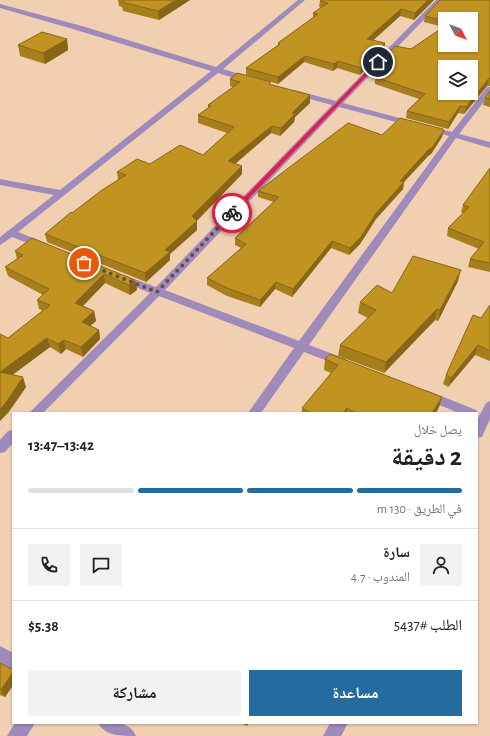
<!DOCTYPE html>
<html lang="ar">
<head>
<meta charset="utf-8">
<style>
  :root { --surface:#fff; --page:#f2f2f2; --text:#202124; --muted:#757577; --line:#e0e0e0; --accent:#246b9f }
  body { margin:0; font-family:"Alegreya Sans","Noto Naskh Arabic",sans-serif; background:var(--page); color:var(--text); direction:rtl; height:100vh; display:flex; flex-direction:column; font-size:15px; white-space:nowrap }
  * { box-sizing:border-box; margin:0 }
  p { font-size:13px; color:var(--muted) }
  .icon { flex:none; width:22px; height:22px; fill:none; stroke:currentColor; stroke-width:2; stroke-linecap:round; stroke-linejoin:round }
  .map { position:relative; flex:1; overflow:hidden; direction:ltr }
  .sheet { position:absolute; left:12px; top:412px; width:466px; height:312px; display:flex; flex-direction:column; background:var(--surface); border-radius:0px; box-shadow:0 1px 3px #0004; direction:rtl }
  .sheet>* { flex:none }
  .needle { width:26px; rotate:131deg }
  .fabs { position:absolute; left:438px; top:12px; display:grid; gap:8px }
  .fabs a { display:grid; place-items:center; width:40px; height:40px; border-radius:0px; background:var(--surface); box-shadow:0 1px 3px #0004; font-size:20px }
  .pin { position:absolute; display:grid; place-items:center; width:34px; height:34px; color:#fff; margin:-17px; border:2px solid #fff; border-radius:50%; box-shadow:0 1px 4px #0007 }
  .courier { position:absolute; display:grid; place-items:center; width:40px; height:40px; margin:-20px; border:3px solid #e11d48; border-radius:50%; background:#fff; color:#222; box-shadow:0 1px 5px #0007 }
  .head em { font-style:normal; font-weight:700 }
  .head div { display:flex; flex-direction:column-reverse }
  .head { display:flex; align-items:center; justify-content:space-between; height:68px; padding:0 16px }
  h1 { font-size:26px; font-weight:700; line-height:30px }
  .bar { display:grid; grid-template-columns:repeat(4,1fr); gap:6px 4px; align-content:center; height:48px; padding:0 16px }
  .bar i { height:5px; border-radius:3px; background:var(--line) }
  .bar .active { background:var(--accent) }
  .bar p { grid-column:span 4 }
  .line { display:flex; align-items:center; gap:10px; padding:0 16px; border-top:1px solid var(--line) }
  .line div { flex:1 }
  .round { display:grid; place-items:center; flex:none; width:42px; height:42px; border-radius:0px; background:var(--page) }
  .button { display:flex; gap:8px; margin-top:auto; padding:8px 16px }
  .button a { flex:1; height:46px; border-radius:0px; background:var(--accent); color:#fff; font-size:16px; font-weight:700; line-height:46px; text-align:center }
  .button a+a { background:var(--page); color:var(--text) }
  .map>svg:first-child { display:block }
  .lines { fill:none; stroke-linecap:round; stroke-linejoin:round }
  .minor { fill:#9f8abb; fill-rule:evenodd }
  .wall { fill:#a67e1c; fill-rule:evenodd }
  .shaded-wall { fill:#876717 }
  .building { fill:#c19321; stroke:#876717; fill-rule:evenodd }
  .route { fill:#e11d48 }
  .done { stroke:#624f40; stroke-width:4; stroke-dasharray:0 7.2 }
</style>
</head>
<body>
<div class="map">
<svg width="490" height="736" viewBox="0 0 490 736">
  <rect width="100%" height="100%" fill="#f1d0b2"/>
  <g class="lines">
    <!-- minor -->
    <g class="minor">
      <path d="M 298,0 L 305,0 L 223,69 L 252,78 L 252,82 L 246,82 L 218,73 L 18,232 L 48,244 L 49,246 L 48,248 L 40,248 L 12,237 L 0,245 L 0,237 L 54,195 L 0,185 L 0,179 L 60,190 L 211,71 L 76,30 L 0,8 L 0,4 L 82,26 L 216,67 Z"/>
      <path d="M 436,0 L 443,0 L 343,103 L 452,132 L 487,87 L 490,87 L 490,94 L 459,134 L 490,142 L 490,148 L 456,138 L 309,345 L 346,359 L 348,362 L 346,365 L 342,366 L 338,365 L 304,352 L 261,413 L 248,413 L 294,348 L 159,296 L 43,413 L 29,413 L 150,293 L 118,280 L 117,278 L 118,276 L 126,276 L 156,287 L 332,105 L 291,94 L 291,90 L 294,90 L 336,101 ZM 339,107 L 449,136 L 299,341 L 165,290 Z"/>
      <path d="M 426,390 L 476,410 L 478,413 L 477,415 L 477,413 L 459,413 L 422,398 L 420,395 L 422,392 Z"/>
      <path d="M 490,401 L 490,419 L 482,437 L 477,438 L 477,420 L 486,403 Z"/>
      <path d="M 13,430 L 13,443 L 5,452 L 0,453 L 0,440 L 8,431 Z"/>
      <path d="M 0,646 L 13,653 L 13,670 L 0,663 Z"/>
      <path d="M 15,723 L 35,723 L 27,736 L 7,736 Z"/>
      <path d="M 98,723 C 113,723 129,720 136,736 C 121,736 105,736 98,723 Z"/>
      <path d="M 330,723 L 348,723 L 341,736 L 323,736 Z"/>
    </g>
  </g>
  <!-- wall -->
  <g class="wall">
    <path d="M 118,0 L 190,0 L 159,20 L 123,11 L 122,7 L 119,6 Z"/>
    <path d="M 434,0 L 414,20 L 400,16 L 373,40 L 385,43 L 384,50 L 360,75 L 337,68 L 333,71 L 304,62 L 278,84 L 246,75 L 246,68 L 278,45 L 278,43 L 313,18 L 313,13 L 321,8 L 319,7 L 320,1 Z"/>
    <path d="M 490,0 L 490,86 L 487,86 L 464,114 L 458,113 L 448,129 L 406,118 L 407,111 L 419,99 L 375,84 L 375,79 L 370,77 L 371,70 L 411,49 L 443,27 L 424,22 L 425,16 ZM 445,19 L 471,19 L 445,45 Z"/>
    <path d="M 67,39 L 68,50 L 45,64 L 20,56 L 18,45 Z"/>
    <path d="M 230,79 L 270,84 L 310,103 L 295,117 L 294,122 L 280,136 L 271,133 L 235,164 L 242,174 L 196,221 L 197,230 L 170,254 L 170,260 L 146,282 L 47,242 L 45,234 L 72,213 L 118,180 L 117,172 L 150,164 L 203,155 L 227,133 L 198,123 L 198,115 L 208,108 L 208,105 L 233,87 L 230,86 Z"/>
    <path d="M 490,91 L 490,107 L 483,105 L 485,98 Z"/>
    <path d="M 443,129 L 442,137 L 431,154 L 428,156 L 404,182 L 403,189 L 376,219 L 360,244 L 349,255 L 331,248 L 292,297 L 275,289 L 260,307 L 227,296 L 207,285 L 207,278 L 241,248 L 235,245 L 235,238 L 274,202 L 258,197 L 258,191 L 382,135 Z"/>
    <path d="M 490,168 L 490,272 L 468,267 L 470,259 L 479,249 L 447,236 L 448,228 L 463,213 L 461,212 L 463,205 Z"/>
    <path d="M 15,251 L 135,280 L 137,290 L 130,295 L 105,283 L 83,306 L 94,311 L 96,321 L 90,326 L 99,330 L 100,339 L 83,357 L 66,349 L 61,354 L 50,347 L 12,375 L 26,387 L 8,413 L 8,338 L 43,311 L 39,309 L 37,300 L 43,295 L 8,276 L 5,267 L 17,259 Z"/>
    <path d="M 458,281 L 438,321 L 435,320 L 384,373 L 338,356 L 340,345 L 368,318 L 358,313 L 360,302 L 392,293 Z"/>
    <path d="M 490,305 L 490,361 L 475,355 L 448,387 L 443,384 L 446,375 L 481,318 Z"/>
    <path d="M 325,359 L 442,397 L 439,407 L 436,413 L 302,413 L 302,408 L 331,373 L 324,370 Z"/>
    <path d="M 0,663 L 13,670 L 13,685 L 5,697 L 0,695 Z"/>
    <path d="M 241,723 L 249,723 L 247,726 Z"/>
  </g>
  <!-- shaded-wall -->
  <g class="shaded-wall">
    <path d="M 176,0 L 190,0 L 159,20 L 158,11 Z"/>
    <path d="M 428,0 L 434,0 L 414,20 L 415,13 Z"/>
    <path d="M 401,9 L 400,16 L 367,46 L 367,39 Z"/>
    <path d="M 67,39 L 68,50 L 45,64 L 43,53 Z"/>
    <path d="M 385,43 L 384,50 L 360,75 L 361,68 Z"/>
    <path d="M 305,56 L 304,62 L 278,84 L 278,77 Z"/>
    <path d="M 338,61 L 337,68 L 333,71 L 334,64 Z"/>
    <path d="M 489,78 L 487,86 L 464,114 L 466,107 Z"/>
    <path d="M 310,95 L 310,103 L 295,117 L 294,122 L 280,136 L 281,128 L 292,113 Z"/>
    <path d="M 460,106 L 458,113 L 448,129 L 449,122 Z"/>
    <path d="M 272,126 L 271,133 L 229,169 L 228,161 Z"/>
    <path d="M 443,129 L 443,132 L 444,130 L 442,137 L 431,154 L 428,156 L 404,182 L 403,189 L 376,219 L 360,244 L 349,255 L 350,248 L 400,181 Z"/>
    <path d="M 242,166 L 242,174 L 193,225 L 192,216 Z"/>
    <path d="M 197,221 L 197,230 L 170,254 L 170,260 L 146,282 L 145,273 L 165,250 Z"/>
    <path d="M 332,241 L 331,248 L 292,297 L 293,289 Z"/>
    <path d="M 461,270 L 458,281 L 438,321 L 440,310 Z"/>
    <path d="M 104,274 L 105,283 L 77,312 L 75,303 Z"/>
    <path d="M 135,280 L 137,290 L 130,295 L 129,285 Z"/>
    <path d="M 276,282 L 275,289 L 260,307 L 260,300 Z"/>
    <path d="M 437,309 L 435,320 L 384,373 L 386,362 Z"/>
    <path d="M 94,311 L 96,321 L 83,332 L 82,322 Z"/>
    <path d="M 99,330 L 100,339 L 83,357 L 81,347 Z"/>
    <path d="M 47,338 L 50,347 L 3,382 L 0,372 Z"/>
    <path d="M 64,340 L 66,349 L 61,354 L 58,344 Z"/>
    <path d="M 478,345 L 475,355 L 448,387 L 451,378 Z"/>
    <path d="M 23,377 L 26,387 L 8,413 L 0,421 L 0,409 Z"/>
    <path d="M 442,397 L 439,407 L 436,413 L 432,413 Z"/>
    <path d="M 347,408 L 347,413 L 343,413 Z"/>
    <path d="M 13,672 L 13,685 L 5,697 L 1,690 Z"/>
  </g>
  <!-- building -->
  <g class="building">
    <path d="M 125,0 L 176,0 L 158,11 L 122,2 Z"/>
    <path d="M 321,0 L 428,0 L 415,13 L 401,9 L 367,39 L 385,43 L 361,68 L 338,61 L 334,64 L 305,56 L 278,77 L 246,68 L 280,44 L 278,43 L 318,14 L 313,13 L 328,3 L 320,1 Z"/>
    <path d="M 440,0 L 490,0 L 490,79 L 489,78 L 466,107 L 460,106 L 449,122 L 407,111 L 425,94 L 375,77 L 380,73 L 371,70 L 395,46 L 411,49 L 445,26 L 445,45 L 471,45 L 471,19 L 445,19 L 445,21 L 425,16 ZM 445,67 L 471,67 L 471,93 L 445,93 Z"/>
    <path d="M 42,32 L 67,39 L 43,53 L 18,45 Z"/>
    <path d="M 237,73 L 271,82 L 269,84 L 310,95 L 292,113 L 295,114 L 281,128 L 272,126 L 228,161 L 242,166 L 192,216 L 197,221 L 165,250 L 170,252 L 145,273 L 45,234 L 71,212 L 72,213 L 102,190 L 126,175 L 117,172 L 137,159 L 150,164 L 180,145 L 203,155 L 234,127 L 198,115 L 211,106 L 208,105 L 240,82 L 230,79 Z"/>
    <path d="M 490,91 L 490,99 L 485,98 Z"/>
    <path d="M 400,118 L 443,129 L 442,130 L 444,130 L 432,148 L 429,149 L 400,181 L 404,182 L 377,212 L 361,237 L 350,248 L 332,241 L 293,289 L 276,282 L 260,300 L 227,288 L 207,278 L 246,244 L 235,238 L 279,197 L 258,191 L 348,123 L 382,135 Z"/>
    <path d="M 490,168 L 490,263 L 470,259 L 484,242 L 448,228 L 469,207 L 463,205 Z"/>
    <path d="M 32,238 L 135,280 L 129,285 L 104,274 L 75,303 L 94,311 L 82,322 L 99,330 L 81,347 L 64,340 L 58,344 L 47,338 L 0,372 L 0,334 L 8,338 L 50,305 L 37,300 L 49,289 L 5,267 L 23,255 L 15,251 Z"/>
    <path d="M 413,256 L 461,270 L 440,310 L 437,309 L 386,362 L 340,345 L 376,310 L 360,302 L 377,285 L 392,293 Z"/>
    <path d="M 490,305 L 490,351 L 478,345 L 451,378 L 446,375 L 473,315 L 481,318 Z"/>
    <path d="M 330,354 L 442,397 L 432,413 L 356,413 L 347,408 L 343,413 L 311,413 L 302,408 L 338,365 L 325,359 Z"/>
    <path d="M 0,372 L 23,377 L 5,404 L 0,409 Z"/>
    <path d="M 0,663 L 13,670 L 13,672 L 1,690 L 0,689 Z"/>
  </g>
  <!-- route -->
  <path class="route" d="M 377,61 L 380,62 L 234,214 L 230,214 L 230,212 Z"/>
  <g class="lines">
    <!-- done -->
    <path class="done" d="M 84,263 L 157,292 L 232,213"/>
  </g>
</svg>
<div class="fabs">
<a><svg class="needle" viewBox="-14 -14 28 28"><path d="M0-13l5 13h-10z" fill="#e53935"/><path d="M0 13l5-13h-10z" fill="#757577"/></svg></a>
<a><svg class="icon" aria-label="layers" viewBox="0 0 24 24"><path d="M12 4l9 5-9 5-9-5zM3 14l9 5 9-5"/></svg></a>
</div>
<div class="pin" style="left:84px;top:263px;background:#ea580c"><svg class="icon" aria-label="bag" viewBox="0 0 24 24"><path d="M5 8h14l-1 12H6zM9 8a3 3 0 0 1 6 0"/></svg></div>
<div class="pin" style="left:378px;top:62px;background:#1f2937"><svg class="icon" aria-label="home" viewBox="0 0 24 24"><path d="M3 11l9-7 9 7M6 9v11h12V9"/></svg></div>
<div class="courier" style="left:232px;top:213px"><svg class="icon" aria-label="bike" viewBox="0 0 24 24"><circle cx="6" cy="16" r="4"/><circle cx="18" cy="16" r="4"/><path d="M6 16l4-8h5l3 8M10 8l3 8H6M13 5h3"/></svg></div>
<section class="sheet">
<div class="head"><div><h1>2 دقيقة</h1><p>يصل خلال</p></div><em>13:42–13:47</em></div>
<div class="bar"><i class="active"></i><i class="active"></i><i class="active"></i><i></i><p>في الطريق · 130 m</p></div>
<div class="line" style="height:72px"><a class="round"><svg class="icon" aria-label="person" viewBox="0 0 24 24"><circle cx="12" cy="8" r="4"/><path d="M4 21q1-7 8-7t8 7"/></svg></a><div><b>سارة</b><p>المندوب · 4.7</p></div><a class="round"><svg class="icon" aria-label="chat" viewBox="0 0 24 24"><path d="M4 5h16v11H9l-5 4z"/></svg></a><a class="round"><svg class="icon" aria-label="phone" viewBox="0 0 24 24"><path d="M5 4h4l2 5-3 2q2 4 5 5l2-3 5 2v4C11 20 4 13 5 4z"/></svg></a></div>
<div class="line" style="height:52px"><div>الطلب #5437</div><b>$5.38</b></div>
<div class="button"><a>مساعدة</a><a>مشاركة</a></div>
</section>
</div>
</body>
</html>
